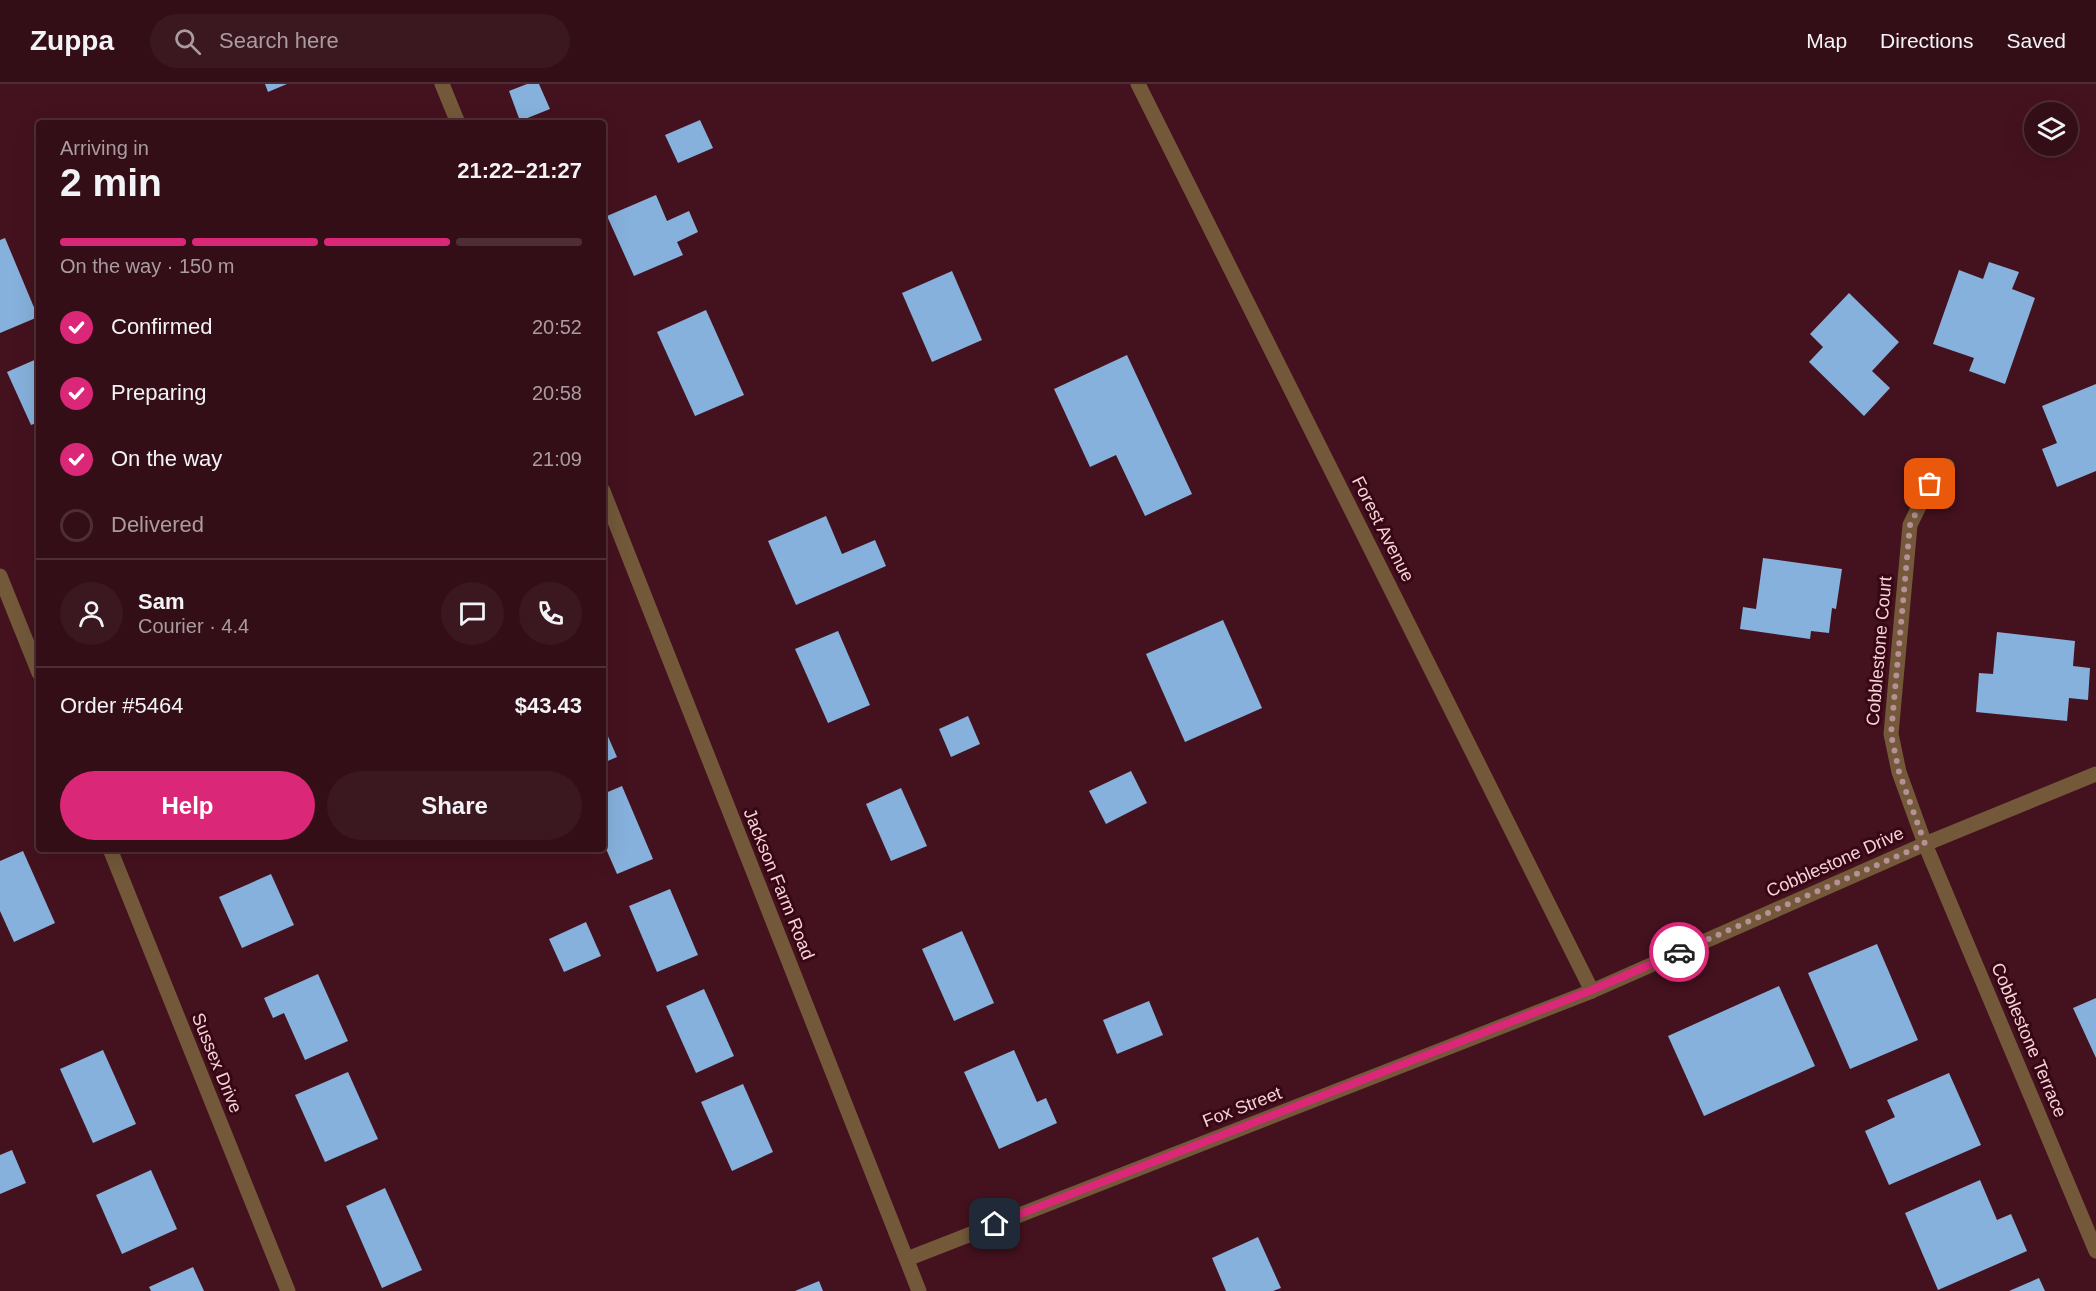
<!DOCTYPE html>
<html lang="en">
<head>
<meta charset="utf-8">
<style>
  :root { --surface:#330e16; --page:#3b171f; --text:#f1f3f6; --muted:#a99ca1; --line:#4e2e35; --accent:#db2777 }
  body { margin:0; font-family:Arial,sans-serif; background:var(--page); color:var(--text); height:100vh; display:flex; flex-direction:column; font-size:22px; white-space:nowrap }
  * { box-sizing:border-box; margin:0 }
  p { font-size:20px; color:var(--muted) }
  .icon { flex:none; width:33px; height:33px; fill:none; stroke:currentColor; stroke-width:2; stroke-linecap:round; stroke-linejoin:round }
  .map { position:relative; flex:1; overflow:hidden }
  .details { position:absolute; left:36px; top:36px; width:570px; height:732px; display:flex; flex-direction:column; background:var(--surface); border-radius:6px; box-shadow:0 6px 24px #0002,0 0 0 2px var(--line) }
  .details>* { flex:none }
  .controls { position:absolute; left:2024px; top:18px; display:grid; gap:12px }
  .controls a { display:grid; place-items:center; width:54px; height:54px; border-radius:50%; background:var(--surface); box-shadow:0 6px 24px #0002,0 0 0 2px var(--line); font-size:30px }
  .pin { position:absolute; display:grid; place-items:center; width:51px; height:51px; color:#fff; margin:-26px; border-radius:12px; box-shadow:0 3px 9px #0006 }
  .courier { position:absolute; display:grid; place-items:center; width:60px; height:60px; margin:-30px; border:4px solid #db2777; border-radius:50%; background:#fff; color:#222; box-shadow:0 2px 8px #0007 }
  .summary em { font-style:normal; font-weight:800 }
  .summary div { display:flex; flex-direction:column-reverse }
  .summary { display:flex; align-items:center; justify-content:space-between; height:102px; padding:0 24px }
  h1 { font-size:39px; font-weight:800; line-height:45px }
  .bar { display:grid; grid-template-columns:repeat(4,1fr); gap:9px 6px; align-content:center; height:72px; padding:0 24px }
  .bar i { height:8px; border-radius:4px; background:var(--line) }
  .bar .on { background:var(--accent) }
  .bar p { grid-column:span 4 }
  .line { display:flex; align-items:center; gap:15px; padding:0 24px; border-top:2px solid var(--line) }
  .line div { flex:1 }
  .round { display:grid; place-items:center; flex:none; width:63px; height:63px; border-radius:32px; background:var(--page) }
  ol { padding:0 24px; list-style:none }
  li { display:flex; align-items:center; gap:18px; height:66px }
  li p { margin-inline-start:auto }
  li .icon { padding:6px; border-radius:50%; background:var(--accent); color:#fff; stroke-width:4 }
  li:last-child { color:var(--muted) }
  li i { width:33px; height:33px; border:3px solid var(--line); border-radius:50% }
  .primary-button { display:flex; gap:12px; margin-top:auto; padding:12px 24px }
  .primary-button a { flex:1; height:69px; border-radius:36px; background:var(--accent); color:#fff; font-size:24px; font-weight:800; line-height:69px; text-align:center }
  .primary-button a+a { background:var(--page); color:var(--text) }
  header { display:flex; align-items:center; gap:36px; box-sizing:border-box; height:84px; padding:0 30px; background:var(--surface); border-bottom:2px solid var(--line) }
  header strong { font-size:28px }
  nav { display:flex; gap:33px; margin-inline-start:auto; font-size:21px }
  .search { width:420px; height:54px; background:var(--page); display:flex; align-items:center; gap:15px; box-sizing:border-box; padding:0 21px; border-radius:33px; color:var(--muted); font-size:22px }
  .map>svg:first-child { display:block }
  .building { fill:#86b1dc }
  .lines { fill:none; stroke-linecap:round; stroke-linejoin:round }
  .minor { stroke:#73583a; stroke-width:15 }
  .done { stroke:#b78f96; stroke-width:6; stroke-dasharray:0 10.8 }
  .route { stroke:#db2777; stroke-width:8 }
  .labels { text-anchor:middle; stroke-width:6; stroke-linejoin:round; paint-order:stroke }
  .street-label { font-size:18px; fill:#f5d3d7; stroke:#380715 }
</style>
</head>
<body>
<header>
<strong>Zuppa</strong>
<div class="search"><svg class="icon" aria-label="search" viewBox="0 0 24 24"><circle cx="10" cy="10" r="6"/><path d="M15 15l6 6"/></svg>Search here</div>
<nav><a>Map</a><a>Directions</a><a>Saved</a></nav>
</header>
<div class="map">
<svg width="2096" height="1207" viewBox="0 0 2096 1207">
  <rect width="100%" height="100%" fill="#44121e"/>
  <!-- building -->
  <g class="building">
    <path d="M 265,0 L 287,0 L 268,8 Z"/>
    <path d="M 527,0 L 539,0 L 550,25 L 520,37 L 509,7 Z"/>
    <path d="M 700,36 L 713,64 L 678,79 L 665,51 Z"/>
    <path d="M 656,111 L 667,137 L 689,127 L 698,148 L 677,158 L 683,171 L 634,192 L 607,132 Z"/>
    <path d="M 5,154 L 38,233 L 0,249 L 0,156 Z"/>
    <path d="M 1989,178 L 2019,188 L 2012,205 L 2035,214 L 2005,300 L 1969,287 L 1974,274 L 1933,260 L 1959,186 L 1983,195 Z"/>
    <path d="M 952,187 L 982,256 L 932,278 L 902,209 Z"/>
    <path d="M 1849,209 L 1899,258 L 1872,287 L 1890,304 L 1864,332 L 1809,278 L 1823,263 L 1810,250 Z"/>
    <path d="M 706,226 L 744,311 L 695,332 L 657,248 Z"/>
    <path d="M 1127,271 L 1192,410 L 1145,432 L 1116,371 L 1090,383 L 1054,305 Z"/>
    <path d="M 39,274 L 39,338 L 31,341 L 7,288 Z"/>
    <path d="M 2096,300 L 2096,387 L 2057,403 L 2042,365 L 2057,359 L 2042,322 Z"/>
    <path d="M 826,432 L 842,470 L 875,456 L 886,482 L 796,521 L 768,457 Z"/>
    <path d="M 1763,474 L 1842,485 L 1836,525 L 1832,524 L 1829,549 L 1811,547 L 1810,555 L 1740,545 L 1743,523 L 1756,525 Z"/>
    <path d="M 1223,536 L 1262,624 L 1185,658 L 1146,570 Z"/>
    <path d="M 838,547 L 870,621 L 828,639 L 795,565 Z"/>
    <path d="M 1997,548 L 2075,557 L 2073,582 L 2090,584 L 2088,616 L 2069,614 L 2067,637 L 1976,628 L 1979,589 L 1993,590 Z"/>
    <path d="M 968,632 L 980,660 L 951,673 L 939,645 Z"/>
    <path d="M 603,641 L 617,673 L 603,679 Z"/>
    <path d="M 1131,687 L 1147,719 L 1106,740 L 1089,707 Z"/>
    <path d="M 622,702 L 653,775 L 617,790 L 603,758 L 603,710 Z"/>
    <path d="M 901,704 L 927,762 L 891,777 L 866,720 Z"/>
    <path d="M 23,767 L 55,839 L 14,858 L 0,827 L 0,777 Z"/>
    <path d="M 271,790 L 294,841 L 242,864 L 219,813 Z"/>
    <path d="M 670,805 L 698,871 L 657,888 L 629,822 Z"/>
    <path d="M 586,838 L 601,872 L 564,888 L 549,855 Z"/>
    <path d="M 962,847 L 994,919 L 954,937 L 922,865 Z"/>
    <path d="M 1877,860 L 1918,956 L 1850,985 L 1808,889 Z"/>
    <path d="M 318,890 L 348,957 L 305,976 L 284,929 L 273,934 L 264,914 Z"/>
    <path d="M 1779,902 L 1815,982 L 1704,1032 L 1668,952 Z"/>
    <path d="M 704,905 L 734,972 L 696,989 L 666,922 Z"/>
    <path d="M 2096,914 L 2096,974 L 2073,924 Z"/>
    <path d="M 1149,917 L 1163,951 L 1117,970 L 1103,936 Z"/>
    <path d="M 103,966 L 136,1040 L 93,1059 L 60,985 Z"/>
    <path d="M 1014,966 L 1037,1018 L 1046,1014 L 1057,1039 L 999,1065 L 964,988 Z"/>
    <path d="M 348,988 L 378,1055 L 325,1078 L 295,1011 Z"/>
    <path d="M 1949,989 L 1981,1061 L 1889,1101 L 1865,1047 L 1895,1033 L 1887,1016 Z"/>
    <path d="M 743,1000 L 773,1068 L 732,1087 L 701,1018 Z"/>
    <path d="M 12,1066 L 26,1099 L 0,1110 L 0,1071 Z"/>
    <path d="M 151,1086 L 177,1145 L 122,1170 L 96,1111 Z"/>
    <path d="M 1980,1096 L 1997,1136 L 2011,1130 L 2027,1167 L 1938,1206 L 1905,1129 Z"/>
    <path d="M 385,1104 L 422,1186 L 382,1204 L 346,1122 Z"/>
    <path d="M 1258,1153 L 1281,1204 L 1273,1207 L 1226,1207 L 1212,1174 Z"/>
    <path d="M 193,1183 L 204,1207 L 151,1207 L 149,1203 Z"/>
    <path d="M 2039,1194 L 2045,1207 L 2009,1207 Z"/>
    <path d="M 819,1197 L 823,1207 L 795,1207 Z"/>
  </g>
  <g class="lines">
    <!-- minor -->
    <g class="minor">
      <path d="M 442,0 L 458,39"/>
      <path d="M 1138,0 L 1592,907"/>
      <path d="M 1947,382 L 1930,400 L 1910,441 L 1891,650 L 1899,688 L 1925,760 L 2096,1167"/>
      <path d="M 603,407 L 919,1207"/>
      <path d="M 0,492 L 39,589"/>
      <path d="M 110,765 L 288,1207"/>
      <path d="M 907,1175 L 1592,907 L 1925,760 L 2096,690"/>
    </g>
  </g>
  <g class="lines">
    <!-- done -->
    <path class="done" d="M 1679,868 L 1925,760 L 1899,688 L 1891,650 L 1910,441 L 1930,400"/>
    <!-- route -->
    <path class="route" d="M 995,1140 L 1592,906 L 1679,868"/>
  </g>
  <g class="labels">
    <!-- street labels -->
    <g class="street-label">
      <text transform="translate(1383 445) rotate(63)" y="6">Forest Avenue</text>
      <text transform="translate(1879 567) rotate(-85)" y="6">Cobblestone Court</text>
      <text transform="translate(1835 778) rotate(-24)" y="6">Cobblestone Drive</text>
      <text transform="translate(779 800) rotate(68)" y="6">Jackson Farm Road</text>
      <text transform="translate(2029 956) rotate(67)" y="6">Cobblestone Terrace</text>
      <text transform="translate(217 979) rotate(68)" y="6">Sussex Drive</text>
      <text transform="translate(1242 1023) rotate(-21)" y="6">Fox Street</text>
    </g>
  </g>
</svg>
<div class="controls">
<a><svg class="icon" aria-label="layers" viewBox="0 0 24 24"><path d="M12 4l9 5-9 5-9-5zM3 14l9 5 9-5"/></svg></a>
</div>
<div class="pin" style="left:1930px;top:400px;background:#ea580c"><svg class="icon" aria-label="bag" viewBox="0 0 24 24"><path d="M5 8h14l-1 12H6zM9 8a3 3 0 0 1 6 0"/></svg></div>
<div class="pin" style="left:995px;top:1140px;background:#1f2937"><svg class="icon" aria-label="home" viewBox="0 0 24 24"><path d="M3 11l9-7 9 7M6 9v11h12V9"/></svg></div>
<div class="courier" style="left:1679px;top:868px"><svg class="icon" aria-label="car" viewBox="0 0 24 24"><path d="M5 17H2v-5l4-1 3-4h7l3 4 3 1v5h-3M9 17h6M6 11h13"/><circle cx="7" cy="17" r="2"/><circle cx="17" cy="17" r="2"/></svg></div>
<section class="details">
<div class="summary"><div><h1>2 min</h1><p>Arriving in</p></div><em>21:22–21:27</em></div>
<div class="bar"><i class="on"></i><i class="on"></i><i class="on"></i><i></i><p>On the way · 150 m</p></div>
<ol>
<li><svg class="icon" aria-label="check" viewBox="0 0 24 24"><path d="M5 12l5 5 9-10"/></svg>Confirmed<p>20:52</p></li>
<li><svg class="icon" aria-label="check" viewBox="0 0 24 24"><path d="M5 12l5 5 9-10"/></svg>Preparing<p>20:58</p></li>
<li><svg class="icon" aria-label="check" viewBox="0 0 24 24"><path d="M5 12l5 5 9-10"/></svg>On the way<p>21:09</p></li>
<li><i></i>Delivered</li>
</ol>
<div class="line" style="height:108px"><a class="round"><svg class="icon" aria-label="person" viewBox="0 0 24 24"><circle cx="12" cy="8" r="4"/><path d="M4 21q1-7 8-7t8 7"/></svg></a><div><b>Sam</b><p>Courier · 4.4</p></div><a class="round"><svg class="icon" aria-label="chat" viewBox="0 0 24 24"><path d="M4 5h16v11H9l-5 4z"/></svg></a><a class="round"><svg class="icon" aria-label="phone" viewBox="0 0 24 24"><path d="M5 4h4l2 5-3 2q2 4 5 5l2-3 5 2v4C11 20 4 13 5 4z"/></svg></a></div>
<div class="line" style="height:78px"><div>Order #5464</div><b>$43.43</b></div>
<div class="primary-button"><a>Help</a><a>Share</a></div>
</section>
</div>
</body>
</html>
